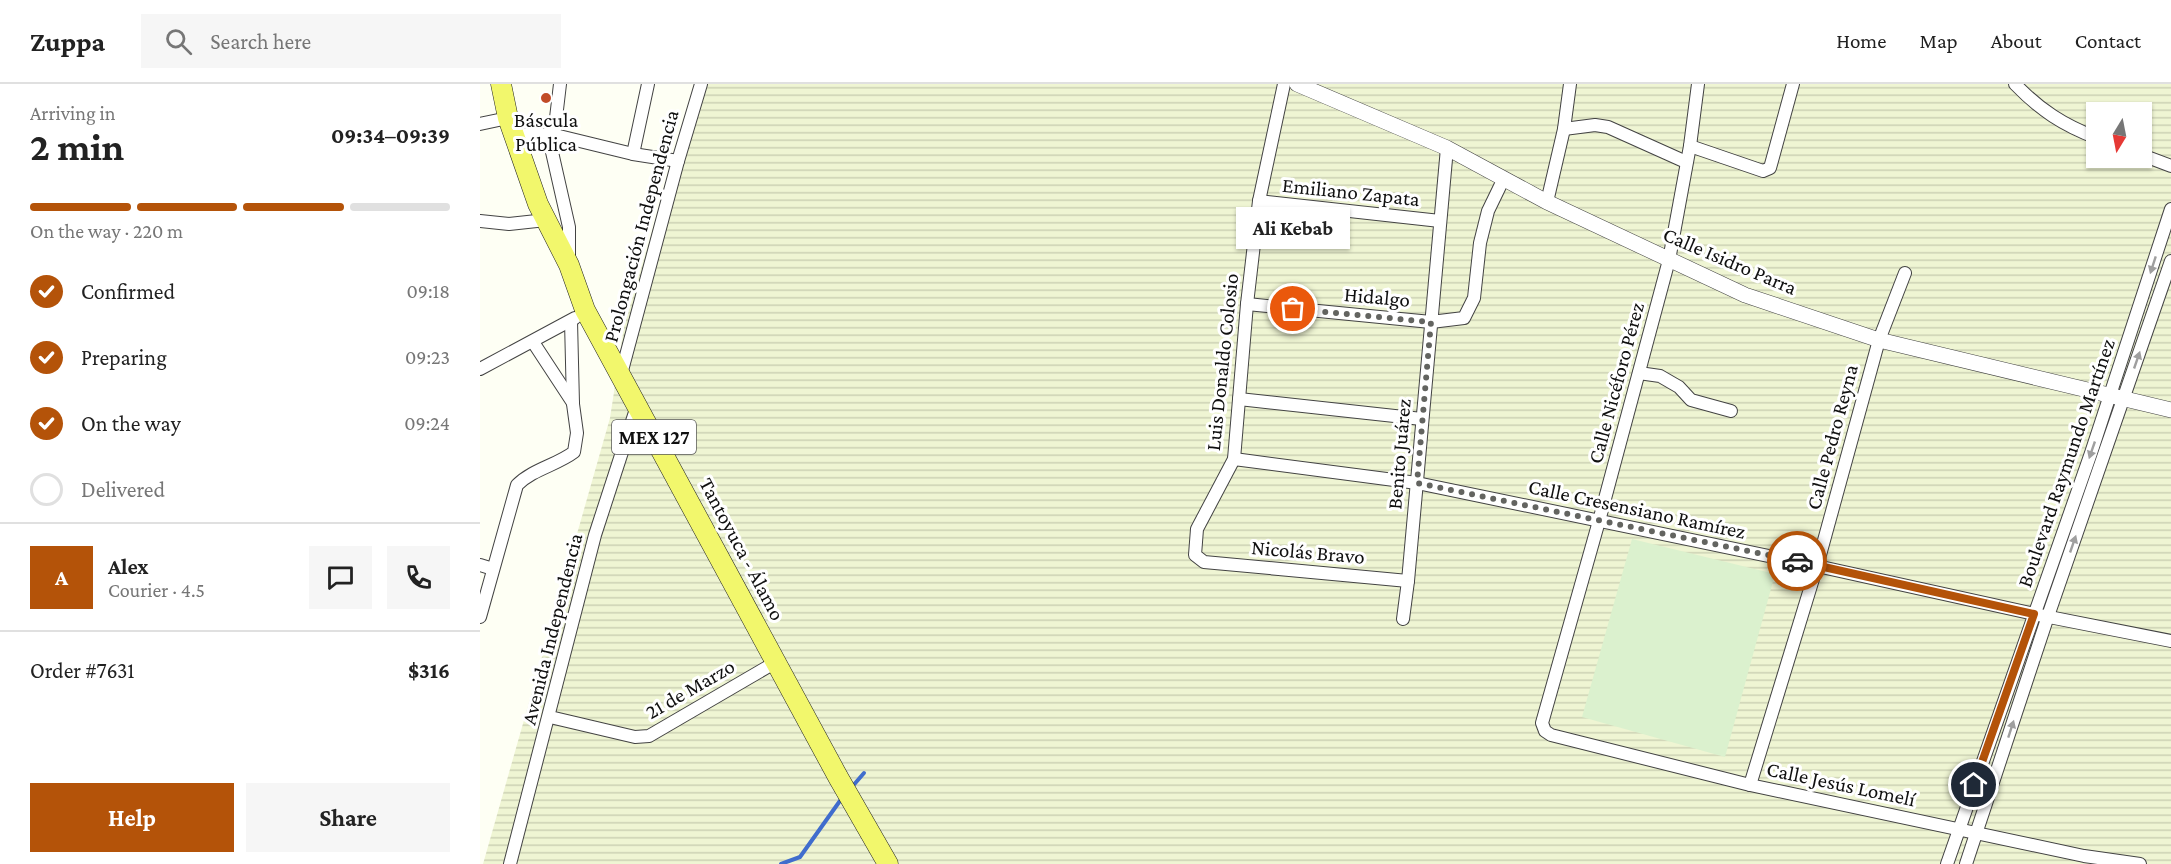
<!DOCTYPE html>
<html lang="en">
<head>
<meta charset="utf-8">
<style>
  :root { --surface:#fff; --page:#f6f6f6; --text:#222; --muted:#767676; --line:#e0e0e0; --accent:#b45309 }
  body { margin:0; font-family:"Crimson Pro",serif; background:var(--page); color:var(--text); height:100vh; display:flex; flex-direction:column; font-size:22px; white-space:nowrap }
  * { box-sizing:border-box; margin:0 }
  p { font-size:20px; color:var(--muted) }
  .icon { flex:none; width:33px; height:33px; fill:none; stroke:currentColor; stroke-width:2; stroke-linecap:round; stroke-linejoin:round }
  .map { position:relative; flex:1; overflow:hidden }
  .panel { display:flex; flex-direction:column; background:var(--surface); width:480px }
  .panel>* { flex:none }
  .needle { width:39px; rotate:190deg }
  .controls { position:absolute; left:1606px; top:18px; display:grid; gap:12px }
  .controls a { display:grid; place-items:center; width:66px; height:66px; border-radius:0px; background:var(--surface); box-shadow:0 2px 4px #0004; font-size:30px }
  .pin { position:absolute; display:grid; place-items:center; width:51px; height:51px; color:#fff; margin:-26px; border:3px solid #fff; border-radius:50%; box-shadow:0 2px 6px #0007 }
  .courier { position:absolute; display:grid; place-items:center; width:60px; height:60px; margin:-30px; border:4px solid #b45309; border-radius:50%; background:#fff; color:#222; box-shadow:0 2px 8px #0007 }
  .bubble { position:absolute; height:42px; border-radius:0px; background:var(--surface); box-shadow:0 2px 4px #0004; font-size:20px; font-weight:700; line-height:42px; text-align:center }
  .head em { font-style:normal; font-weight:700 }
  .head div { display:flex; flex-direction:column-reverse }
  .head { display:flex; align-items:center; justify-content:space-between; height:102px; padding:0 30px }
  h1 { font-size:39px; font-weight:700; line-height:45px }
  .bar { display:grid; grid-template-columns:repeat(4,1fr); gap:9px 6px; align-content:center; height:72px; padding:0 30px }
  .bar i { height:8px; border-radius:4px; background:var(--line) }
  .bar .on { background:var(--accent) }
  .bar p { grid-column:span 4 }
  .line { display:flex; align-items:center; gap:15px; padding:0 30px; border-top:2px solid var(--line) }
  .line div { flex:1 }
  .round { display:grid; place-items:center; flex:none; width:63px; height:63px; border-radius:0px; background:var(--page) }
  ol { padding:0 30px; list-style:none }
  li { display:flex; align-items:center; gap:18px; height:66px }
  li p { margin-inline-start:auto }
  li .icon { padding:6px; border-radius:50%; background:var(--accent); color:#fff; stroke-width:4 }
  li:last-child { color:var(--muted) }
  li i { width:33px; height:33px; border:3px solid var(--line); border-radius:50% }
  .primary-button { display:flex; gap:12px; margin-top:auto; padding:12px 30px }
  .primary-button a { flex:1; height:69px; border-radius:0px; background:var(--accent); color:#fff; font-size:24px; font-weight:700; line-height:69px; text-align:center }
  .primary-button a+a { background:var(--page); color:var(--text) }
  header { display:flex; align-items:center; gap:36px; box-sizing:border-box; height:84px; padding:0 30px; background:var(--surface); border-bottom:2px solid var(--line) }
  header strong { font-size:28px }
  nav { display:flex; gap:33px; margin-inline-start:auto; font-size:21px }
  .search { width:420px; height:54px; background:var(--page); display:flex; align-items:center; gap:15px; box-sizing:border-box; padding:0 21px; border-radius:0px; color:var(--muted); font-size:22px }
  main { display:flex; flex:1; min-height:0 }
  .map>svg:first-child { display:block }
  .farmland { fill:url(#farmland-rules); fill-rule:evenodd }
  .pitch { fill:#dbf1ce }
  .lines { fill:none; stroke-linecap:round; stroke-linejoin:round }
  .stream { stroke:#406dcd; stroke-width:4 }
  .minor-casing { stroke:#434343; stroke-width:14 }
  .tertiary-casing { stroke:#434343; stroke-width:16 }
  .primary-casing { stroke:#212121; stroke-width:21 }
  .minor { stroke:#fff; stroke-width:12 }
  .tertiary { stroke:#fff; stroke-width:15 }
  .primary { stroke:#f2f76c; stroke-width:20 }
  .oneway { fill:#9f9f9f }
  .done { stroke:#636460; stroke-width:6; stroke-dasharray:0 10.8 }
  .route { stroke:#b45309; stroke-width:8 }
  .poi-dot { fill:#c14c28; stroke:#fff; stroke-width:2 }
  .labels { text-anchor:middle; stroke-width:6; stroke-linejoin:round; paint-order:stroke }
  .shield { fill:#fff; stroke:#585858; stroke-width:1.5 }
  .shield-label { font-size:20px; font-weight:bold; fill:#101010 }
  .poi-label { font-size:21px; fill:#101010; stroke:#fff }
  .street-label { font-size:21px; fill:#101010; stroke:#fff }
</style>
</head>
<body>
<header>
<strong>Zuppa</strong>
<div class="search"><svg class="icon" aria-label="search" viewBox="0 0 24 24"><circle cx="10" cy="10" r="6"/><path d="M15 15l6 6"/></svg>Search here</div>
<nav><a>Home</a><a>Map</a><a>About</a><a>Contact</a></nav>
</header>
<main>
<section class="panel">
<div class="head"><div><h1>2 min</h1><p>Arriving in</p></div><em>09:34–09:39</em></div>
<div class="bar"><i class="on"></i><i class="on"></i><i class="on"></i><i></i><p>On the way · 220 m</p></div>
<ol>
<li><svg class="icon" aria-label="check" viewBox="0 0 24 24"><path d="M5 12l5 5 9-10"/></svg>Confirmed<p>09:18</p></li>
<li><svg class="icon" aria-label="check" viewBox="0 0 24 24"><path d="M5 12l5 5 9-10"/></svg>Preparing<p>09:23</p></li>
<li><svg class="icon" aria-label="check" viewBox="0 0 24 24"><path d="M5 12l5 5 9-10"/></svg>On the way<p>09:24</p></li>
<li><i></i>Delivered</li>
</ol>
<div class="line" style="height:108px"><b class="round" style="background:var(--accent);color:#fff">A</b><div><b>Alex</b><p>Courier · 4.5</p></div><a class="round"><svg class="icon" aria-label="chat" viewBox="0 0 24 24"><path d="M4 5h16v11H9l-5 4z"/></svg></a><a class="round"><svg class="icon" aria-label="phone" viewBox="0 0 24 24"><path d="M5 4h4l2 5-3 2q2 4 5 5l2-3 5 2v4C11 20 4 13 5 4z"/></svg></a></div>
<div class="line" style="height:78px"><div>Order #7631</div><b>$316</b></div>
<div class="primary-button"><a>Help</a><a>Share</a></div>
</section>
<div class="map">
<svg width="1691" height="780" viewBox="0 0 1691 780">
  <defs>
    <pattern id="farmland-rules" width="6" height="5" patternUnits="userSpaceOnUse" patternTransform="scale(1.5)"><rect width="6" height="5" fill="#eff5d3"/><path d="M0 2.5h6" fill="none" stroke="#ccd1b4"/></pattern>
  </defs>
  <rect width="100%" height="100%" fill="#fefff4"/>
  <!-- farmland -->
  <path class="farmland" d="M 215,0 L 1691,0 L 1691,780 L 3,780 L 130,334 L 144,243 ZM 1617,28 L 1662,28 L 1662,74 L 1617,74 Z"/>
  <!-- pitch -->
  <path class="pitch" d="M 1152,455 L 1295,490 L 1245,673 L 1102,633 Z"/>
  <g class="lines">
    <!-- stream -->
    <g class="stream">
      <path d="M 371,704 L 384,689"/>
      <path d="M 301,780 L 320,773 L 362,714"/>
    </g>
    <!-- minor casing -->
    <g class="minor-casing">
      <g id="minor">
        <path d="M 80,0 L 72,68 L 89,143 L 89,176"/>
        <path d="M 804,0 L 779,117 L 767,220 L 754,375 L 717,445 L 715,471 L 724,478 L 928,497"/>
        <path d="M 1218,0 L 1210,62 L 1189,176 L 1119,437 L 1062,639 L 1065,647 L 1071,651 L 1270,701 L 1604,772 L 1660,780"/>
        <path d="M 1535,0 C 1560,26 1583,41 1617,54"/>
        <path d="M 0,40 L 28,34"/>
        <path d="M 1084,45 L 1115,41 L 1128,43 L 1206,78"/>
        <path d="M 34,50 L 75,51 L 153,70 L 198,77"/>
        <path d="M 1210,62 L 1283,87 L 1290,84 L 1313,0"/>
        <path d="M 153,70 L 168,0"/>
        <path d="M 1662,71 L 1691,82"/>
        <path d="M 779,117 L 960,137"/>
        <path d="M 1067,118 L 1084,45 L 1090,0"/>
        <path d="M 0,137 L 29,140 L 66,136"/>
        <path d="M 767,220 L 951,238 L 984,234 L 994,214 L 1000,159 L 1008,127 L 1024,94"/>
        <path d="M 53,258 L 93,319"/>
        <path d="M 0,285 L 95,234"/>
        <path d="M 1159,289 L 1180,292 L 1199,303 L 1211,316 L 1251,327"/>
        <path d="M 140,294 L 198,77 L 221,0"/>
        <path d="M 759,315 L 942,335"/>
        <path d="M 754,375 L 937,399 L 1337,482 L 1554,530 L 1691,557"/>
        <path d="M 0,481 L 13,485"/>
        <path d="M 0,533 L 37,401 C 53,385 77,381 94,368 L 97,349 L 93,320 L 91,237"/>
        <path d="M 923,535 L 928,497 L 967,64"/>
        <path d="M 70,633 L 155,653 L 169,652 L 296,578"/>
        <path d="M 1270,701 L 1337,482 L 1399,256 L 1425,189"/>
        <path d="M 30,780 L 115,451 L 157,322"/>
        <path d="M 1467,780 L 1611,369 L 1691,125"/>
        <path d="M 1486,780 L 1568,532 L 1691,177"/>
      </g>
    </g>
    <!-- tertiary casing -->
    <g class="tertiary-casing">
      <path id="tertiary" d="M 817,0 L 967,64 L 1067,118 L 1265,211 L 1399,256 L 1691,326"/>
    </g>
    <!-- primary casing -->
    <g class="primary-casing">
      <path id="primary" d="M 21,0 L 28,34 L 58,120 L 89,181 L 105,226 L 358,693 L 408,780"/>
    </g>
    <!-- minor -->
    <use href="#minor" class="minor"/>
    <!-- tertiary -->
    <use href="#tertiary" class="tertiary"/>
    <!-- primary -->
    <use href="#primary" class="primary"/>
  </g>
  <!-- one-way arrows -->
  <defs><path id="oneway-solid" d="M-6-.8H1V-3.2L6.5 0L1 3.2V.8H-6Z" transform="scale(1.5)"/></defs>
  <g class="oneway">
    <use href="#oneway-solid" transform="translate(1673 181) rotate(108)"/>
    <use href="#oneway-solid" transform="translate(1657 276) rotate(-71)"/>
    <use href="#oneway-solid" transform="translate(1612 366) rotate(109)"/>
    <use href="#oneway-solid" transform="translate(1593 460) rotate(-71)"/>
    <use href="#oneway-solid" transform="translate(1531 645) rotate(-72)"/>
  </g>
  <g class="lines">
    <!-- done -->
    <path class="done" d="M 813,225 L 951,238 L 937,399 L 1317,477"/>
    <!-- route -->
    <path class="route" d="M 1317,477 L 1554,530 L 1494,701"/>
  </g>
  <!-- markers -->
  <circle class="poi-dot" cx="66" cy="14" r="6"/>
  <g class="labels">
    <!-- shield labels -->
    <rect class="shield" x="132" y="336" width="84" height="34" rx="4.5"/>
    <g class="shield-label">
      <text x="174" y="360">MEX 127</text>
    </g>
    <!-- poi labels -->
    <g class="poi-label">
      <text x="66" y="43">Báscula<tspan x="66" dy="24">Pública</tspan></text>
    </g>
    <!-- street labels -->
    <g class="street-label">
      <text transform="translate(871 108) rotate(6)" y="7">Emiliano Zapata</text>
      <text transform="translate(161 142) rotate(-75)" y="7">Prolongación Independencia</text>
      <text transform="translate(1250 177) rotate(23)" y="7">Calle Isidro Parra</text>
      <text transform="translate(897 213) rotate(5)" y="7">Hidalgo</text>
      <text transform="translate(742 278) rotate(-84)" y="7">Luis Donaldo Colosio</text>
      <text transform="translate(1136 299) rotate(-75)" y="7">Calle Nicéforo Pérez</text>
      <text transform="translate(1352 353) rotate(-75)" y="7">Calle Pedro Reyna</text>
      <text transform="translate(919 370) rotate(-85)" y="7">Benito Juárez</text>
      <text transform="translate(1586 379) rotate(-71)" y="7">Boulevard Raymundo Martínez</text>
      <text transform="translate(1157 425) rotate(12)" y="7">Calle Cresensiano Ramírez</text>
      <text transform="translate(262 465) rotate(62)" y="7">Tantoyuca - Álamo</text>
      <text transform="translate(828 468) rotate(5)" y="7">Nicolás Bravo</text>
      <text transform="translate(72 545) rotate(-76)" y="7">Avenida Independencia</text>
      <text transform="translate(210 605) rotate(-30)" y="7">21 de Marzo</text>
      <text transform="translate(1361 700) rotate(12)" y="7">Calle Jesús Lomelí</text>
    </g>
  </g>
</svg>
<div class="controls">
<a><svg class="needle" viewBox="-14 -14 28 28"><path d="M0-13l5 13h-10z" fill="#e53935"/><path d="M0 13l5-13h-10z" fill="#767676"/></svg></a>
</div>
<div class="pin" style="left:813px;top:225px;background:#ea580c"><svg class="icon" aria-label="bag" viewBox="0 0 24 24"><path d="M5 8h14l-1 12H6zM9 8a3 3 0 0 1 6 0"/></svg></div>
<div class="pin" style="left:1494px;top:701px;background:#1f2937"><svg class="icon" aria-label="home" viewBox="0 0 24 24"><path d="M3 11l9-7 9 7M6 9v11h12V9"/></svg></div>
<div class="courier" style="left:1317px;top:477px"><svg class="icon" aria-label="car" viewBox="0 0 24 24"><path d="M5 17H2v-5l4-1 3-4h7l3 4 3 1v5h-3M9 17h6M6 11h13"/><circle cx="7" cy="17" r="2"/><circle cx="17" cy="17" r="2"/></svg></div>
<div class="bubble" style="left:756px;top:123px;width:114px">Ali Kebab</div>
</div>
</main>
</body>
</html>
